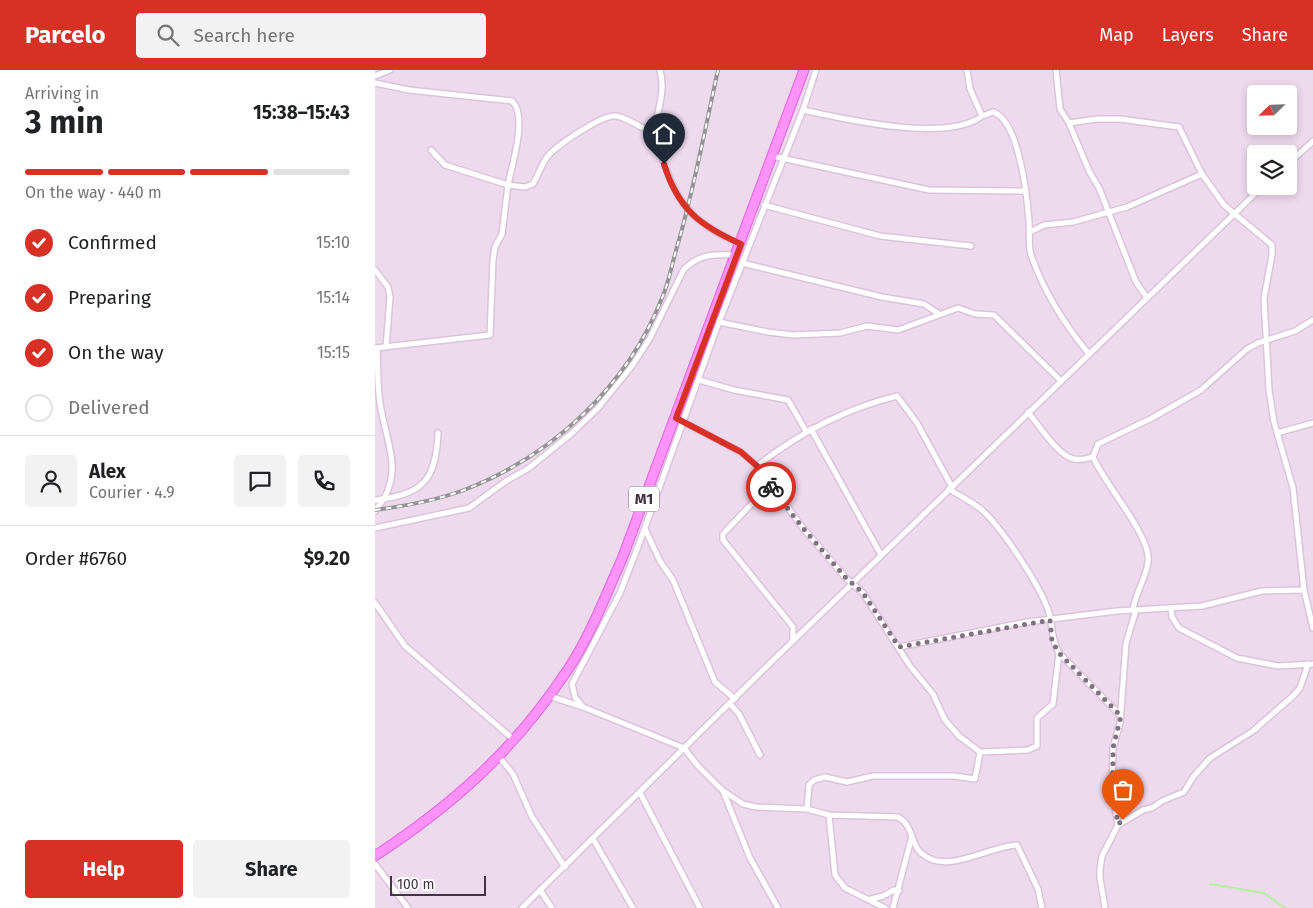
<!DOCTYPE html>
<html lang="en">
<head>
<meta charset="utf-8">
<style>
  :root { --surface:#fff; --page:#f2f2f2; --text:#202124; --muted:#757577; --line:#e0e0e0; --accent:#d93025 }
  body { margin:0; font-family:"Fira Sans",sans-serif; background:var(--page); color:var(--text); height:100vh; display:flex; flex-direction:column; font-size:19px; white-space:nowrap }
  * { box-sizing:border-box; margin:0 }
  p { font-size:16px; color:var(--muted) }
  .icon { flex:none; width:28px; height:28px; fill:none; stroke:currentColor; stroke-width:2; stroke-linecap:round; stroke-linejoin:round }
  .map { position:relative; flex:1; overflow:hidden }
  .details { display:flex; flex-direction:column; background:var(--surface); width:375px }
  .details>* { flex:none }
  .needle { width:32px; rotate:247deg }
  .buttons { position:absolute; left:872px; top:15px; display:grid; gap:10px }
  .buttons a { display:grid; place-items:center; width:50px; height:50px; border-radius:5px; background:var(--surface); box-shadow:0 2px 8px #0003; font-size:25px }
  .scale { position:absolute; left:15px; bottom:12px; width:96px; box-sizing:border-box; padding-left:5px; border:2px solid #433444; border-top:0; font-size:14px; line-height:18px; white-space:nowrap; color:#433444; -webkit-text-stroke:4px #fff; paint-order:stroke }
  .pin { position:absolute; display:grid; place-items:center; width:42px; height:42px; color:#fff; margin:-51px -21px; border-radius:50% 50% 50% 0; rotate:-45deg; box-shadow:0 0 5px #0007 }
  .pin .icon { rotate:45deg }
  .courier { position:absolute; display:grid; place-items:center; width:50px; height:50px; margin:-25px; border:4px solid #d93025; border-radius:50%; background:#fff; color:#222; box-shadow:0 1px 6px #0007 }
  .summary em { font-style:normal; font-weight:700 }
  .summary div { display:flex; flex-direction:column-reverse }
  .summary { display:flex; align-items:center; justify-content:space-between; height:85px; padding:0 25px }
  h1 { font-size:32px; font-weight:700; line-height:38px }
  .bar { display:grid; grid-template-columns:repeat(4,1fr); gap:8px 5px; align-content:center; height:60px; padding:0 25px }
  .bar i { height:6px; border-radius:4px; background:var(--line) }
  .bar .selected { background:var(--accent) }
  .bar p { grid-column:span 4 }
  .line { display:flex; align-items:center; gap:12px; padding:0 25px; border-top:1px solid var(--line) }
  .line div { flex:1 }
  .round { display:grid; place-items:center; flex:none; width:52px; height:52px; border-radius:5px; background:var(--page) }
  ol { padding:0 25px; list-style:none }
  li { display:flex; align-items:center; gap:15px; height:55px }
  li p { margin-inline-start:auto }
  li .icon { padding:5px; border-radius:50%; background:var(--accent); color:#fff; stroke-width:4 }
  li:last-child { color:var(--muted) }
  li i { width:28px; height:28px; border:2px solid var(--line); border-radius:50% }
  .action { display:flex; gap:10px; margin-top:auto; padding:10px 25px }
  .action a { flex:1; height:58px; border-radius:5px; background:var(--accent); color:#fff; font-size:20px; font-weight:700; line-height:58px; text-align:center }
  .action a+a { background:var(--page); color:var(--text) }
  header { display:flex; align-items:center; gap:30px; box-sizing:border-box; height:70px; padding:0 25px; background:var(--accent); color:#fff }
  header strong { font-size:24px }
  nav { display:flex; gap:28px; margin-inline-start:auto; font-size:18px }
  .search { width:350px; height:45px; background:var(--page); display:flex; align-items:center; gap:12px; box-sizing:border-box; padding:0 18px; border-radius:5px; color:var(--muted); font-size:19px }
  main { display:flex; flex:1; min-height:0 }
  .map>svg:first-child { display:block }
  .residential { fill:#eddaed; fill-rule:evenodd }
  .lines { fill:none; stroke-linecap:round; stroke-linejoin:round }
  .stream { stroke:#b5efa1; stroke-width:2 }
  .street-casing { stroke:#dbc4db; stroke-width:8 }
  .primary-casing { stroke:#e263de; stroke-width:11 }
  .street { stroke:#fff; stroke-width:5 }
  .primary { stroke:#fd93f8; stroke-width:9 }
  .rail-casing { stroke:#949494; stroke-width:4 }
  .rail { stroke:#fff; stroke-width:2; stroke-dasharray:5.5; stroke-linecap:butt }
  .done { stroke:#807281; stroke-width:5; stroke-dasharray:0 9 }
  .route { stroke:#d93025; stroke-width:6 }
  .labels { text-anchor:middle; stroke-width:4; stroke-linejoin:round; paint-order:stroke }
  .shield { fill:#fff; stroke:#7b717c; stroke-width:1 }
  .shield-label { font-size:15px; font-weight:bold; fill:#433444 }
</style>
</head>
<body>
<header>
<strong>Parcelo</strong>
<div class="search"><svg class="icon" aria-label="search" viewBox="0 0 24 24"><circle cx="10" cy="10" r="6"/><path d="M15 15l6 6"/></svg>Search here</div>
<nav><a>Map</a><a>Layers</a><a>Share</a></nav>
</header>
<main>
<section class="details">
<div class="summary"><div><h1>3 min</h1><p>Arriving in</p></div><em>15:38–15:43</em></div>
<div class="bar"><i class="selected"></i><i class="selected"></i><i class="selected"></i><i></i><p>On the way · 440 m</p></div>
<ol>
<li><svg class="icon" aria-label="check" viewBox="0 0 24 24"><path d="M5 12l5 5 9-10"/></svg>Confirmed<p>15:10</p></li>
<li><svg class="icon" aria-label="check" viewBox="0 0 24 24"><path d="M5 12l5 5 9-10"/></svg>Preparing<p>15:14</p></li>
<li><svg class="icon" aria-label="check" viewBox="0 0 24 24"><path d="M5 12l5 5 9-10"/></svg>On the way<p>15:15</p></li>
<li><i></i>Delivered</li>
</ol>
<div class="line" style="height:90px"><a class="round"><svg class="icon" aria-label="person" viewBox="0 0 24 24"><circle cx="12" cy="8" r="4"/><path d="M4 21q1-7 8-7t8 7"/></svg></a><div><b>Alex</b><p>Courier · 4.9</p></div><a class="round"><svg class="icon" aria-label="chat" viewBox="0 0 24 24"><path d="M4 5h16v11H9l-5 4z"/></svg></a><a class="round"><svg class="icon" aria-label="phone" viewBox="0 0 24 24"><path d="M5 4h4l2 5-3 2q2 4 5 5l2-3 5 2v4C11 20 4 13 5 4z"/></svg></a></div>
<div class="line" style="height:65px"><div>Order #6760</div><b>$9.20</b></div>
<div class="action"><a>Help</a><a>Share</a></div>
</section>
<div class="map">
<svg width="938" height="838" viewBox="0 0 938 838">
  <rect width="100%" height="100%" fill="#f2e5f2"/>
  <!-- residential -->
  <path class="residential" d="M 0,0 L 938,0 L 938,838 L 0,838 ZM 881,24 L 914,24 L 914,56 L 881,56 ZM 881,84 L 914,84 L 914,116 L 881,116 Z"/>
  <g class="lines">
    <!-- stream -->
    <path class="stream" d="M 835,814 L 889,823 L 910,838"/>
    <!-- street casing -->
    <g class="street-casing">
      <g id="street">
        <path d="M 285,0 C 291,21 282,40 280,61 C 280,69 284,79 287,87 C 302,136 319,153 365,174"/>
        <path d="M 681,0 L 685,39 L 694,53 L 714,101 L 724,118 L 761,212 L 772,228"/>
        <path d="M 0,6 L 15,0"/>
        <path d="M 0,13 L 34,20 L 137,31 C 153,46 137,94 133,115 L 70,95 L 56,80"/>
        <path d="M 428,40 C 469,49 572,73 607,46 L 595,19 L 592,0"/>
        <path d="M 607,46 L 618,42 C 644,50 652,126 654,151 C 655,161 653,175 656,185 C 669,222 689,254 714,284"/>
        <path d="M 694,53 L 722,49 L 745,49 L 804,57 L 827,104 L 849,135 L 897,175 L 897,185 L 889,228 L 894,320 L 899,352 L 918,418 L 929,520 L 938,558"/>
        <path d="M 397,86 L 554,120 L 651,121"/>
        <path d="M 914,93 L 938,71"/>
        <path d="M 389,135 L 505,166 L 596,176"/>
        <path d="M 655,162 L 669,155 L 698,152 L 752,137 L 827,104"/>
        <path d="M 367,193 L 507,227 L 549,234 L 564,244"/>
        <path d="M 0,200 L 13,217 L 15,227 L 11,277"/>
        <path d="M 344,252 L 393,262 L 418,265 L 465,263 L 492,256 L 523,260 L 583,238 L 600,244 L 619,245 L 686,311"/>
        <path d="M 0,278 L 115,265 L 118,190 L 120,177 L 127,164 L 133,115 L 150,117 L 158,114 C 163,106 166,95 172,87 C 181,76 227,44 241,46 C 255,48 266,60 280,62"/>
        <path d="M 324,310 L 359,320 L 413,330 L 431,361"/>
        <path d="M 653,342 C 663,354 684,387 699,389 C 706,391 712,388 718,387 C 730,415 777,467 773,492 C 771,509 760,523 758,540"/>
        <path d="M 301,348 L 366,382 L 382,396 L 428,458 L 471,508 L 488,523 L 535,596 L 558,624 L 570,650 L 584,666 L 605,682 L 653,680 L 662,676 L 662,648 L 678,634 L 684,583"/>
        <path d="M 436,359 L 506,485"/>
        <path d="M 902,363 L 938,353"/>
        <path d="M 718,387 L 723,374 L 777,348 L 826,320 L 872,279 L 883,273 L 920,261 L 938,250"/>
        <path d="M 382,396 C 424,363 469,339 522,326 L 542,353 L 577,417"/>
        <path d="M 385,401 L 384,426 L 348,464 L 348,470 L 418,557 L 418,571"/>
        <path d="M 574,419 C 585,426 597,432 607,440 C 626,457 667,518 674,543 C 678,557 676,570 684,583 L 746,646"/>
        <path d="M 0,430 C 48,425 61,410 63,363"/>
        <path d="M 0,441 C 30,406 13,377 6,339 C 2,319 3,298 2,278"/>
        <path d="M 0,458 L 94,438 L 131,411 L 154,398 L 196,364 L 223,338 L 257,296 L 275,268 L 309,199 C 326,183 340,184 361,185"/>
        <path d="M 270,459 L 285,491 L 298,510 L 340,612 L 360,629"/>
        <path d="M 0,533 L 30,576 L 139,670"/>
        <path d="M 796,539 L 797,547 L 804,558 L 862,588 L 903,596 L 938,594"/>
        <path d="M 524,577 L 652,552 L 742,541 L 827,536 L 887,521 L 929,520"/>
        <path d="M 174,626 L 208,637 L 309,678 L 323,696 L 347,720 L 368,734 L 381,737 L 432,739 L 454,745 L 523,747 C 538,755 535,772 545,782 C 570,807 613,776 642,775 L 663,819 L 667,838"/>
        <path d="M 355,634 L 364,644 L 385,685"/>
        <path d="M 208,637 L 200,627 L 197,614 L 245,523 L 264,474 L 344,252 L 428,40 L 441,0"/>
        <path d="M 124,687 L 138,704 L 157,747 L 190,797"/>
        <path d="M 348,721 L 375,788 L 403,838"/>
        <path d="M 265,723 L 325,838"/>
        <path d="M 432,739 L 434,715 L 439,710 L 450,707 L 472,712 L 498,706 L 579,706 L 600,709 L 605,682"/>
        <path d="M 454,745 L 460,805 L 470,818 L 510,838"/>
        <path d="M 743,755 L 768,740 L 777,738 L 787,731 L 809,722 L 818,707 L 835,688 L 878,661 L 918,626 L 925,618 L 933,594"/>
        <path d="M 218,769 L 258,838"/>
        <path d="M 0,794 L 33,838"/>
        <path d="M 165,820 L 177,838"/>
        <path d="M 496,829 L 508,826 L 519,820 L 524,821"/>
        <path d="M 147,838 L 389,599 L 888,116"/>
        <path d="M 518,838 L 537,766"/>
        <path d="M 730,838 L 725,808 L 725,799 L 727,786 L 743,755 L 737,720 L 738,678 L 745,653 L 751,573 L 761,540"/>
      </g>
    </g>
    <!-- primary casing -->
    <g class="primary-casing">
      <path id="primary" d="M 0,786 C 76,736 136,683 187,608 C 213,572 229,529 247,489 L 429,0"/>
    </g>
    <!-- street -->
    <use href="#street" class="street"/>
    <!-- primary -->
    <use href="#primary" class="primary"/>
    <!-- rail casing -->
    <g class="rail-casing">
      <path id="rail" d="M 0,440 C 30,436 60,431 89,420 C 177,386 252,317 287,228 C 294,212 297,194 302,177 C 319,119 330,59 343,0"/>
    </g>
    <!-- rail -->
    <use href="#rail" class="rail"/>
  </g>
  <g class="lines">
    <!-- done -->
    <path class="done" d="M 396,417 L 428,458 L 471,508 L 488,523 L 524,577 L 675,550 L 677,571 L 684,583 L 746,646 L 738,678 L 738,691 L 737,720 L 743,754 L 748,750"/>
    <!-- route -->
    <path class="route" d="M 289,94 C 303,139 325,156 366,174 L 301,348 L 366,382 L 382,396 L 396,417"/>
  </g>
  <g class="labels">
    <!-- shield labels -->
    <rect class="shield" x="254" y="416.5" width="30" height="25" rx="4"/>
    <g class="shield-label">
      <text x="269" y="434">M1</text>
    </g>
  </g>
</svg>
<div class="buttons">
<a><svg class="needle" viewBox="-14 -14 28 28"><path d="M0-13l5 13h-10z" fill="#e53935"/><path d="M0 13l5-13h-10z" fill="#757577"/></svg></a>
<a><svg class="icon" aria-label="layers" viewBox="0 0 24 24"><path d="M12 4l9 5-9 5-9-5zM3 14l9 5 9-5"/></svg></a>
</div>
<div class="scale">100 m</div>
<div class="pin" style="left:748px;top:750px;background:#ea580c"><svg class="icon" aria-label="bag" viewBox="0 0 24 24"><path d="M5 8h14l-1 12H6zM9 8a3 3 0 0 1 6 0"/></svg></div>
<div class="pin" style="left:289px;top:94px;background:#1f2937"><svg class="icon" aria-label="home" viewBox="0 0 24 24"><path d="M3 11l9-7 9 7M6 9v11h12V9"/></svg></div>
<div class="courier" style="left:396px;top:417px"><svg class="icon" aria-label="bike" viewBox="0 0 24 24"><circle cx="6" cy="16" r="4"/><circle cx="18" cy="16" r="4"/><path d="M6 16l4-8h5l3 8M10 8l3 8H6M13 5h3"/></svg></div>
</div>
</main>
</body>
</html>
